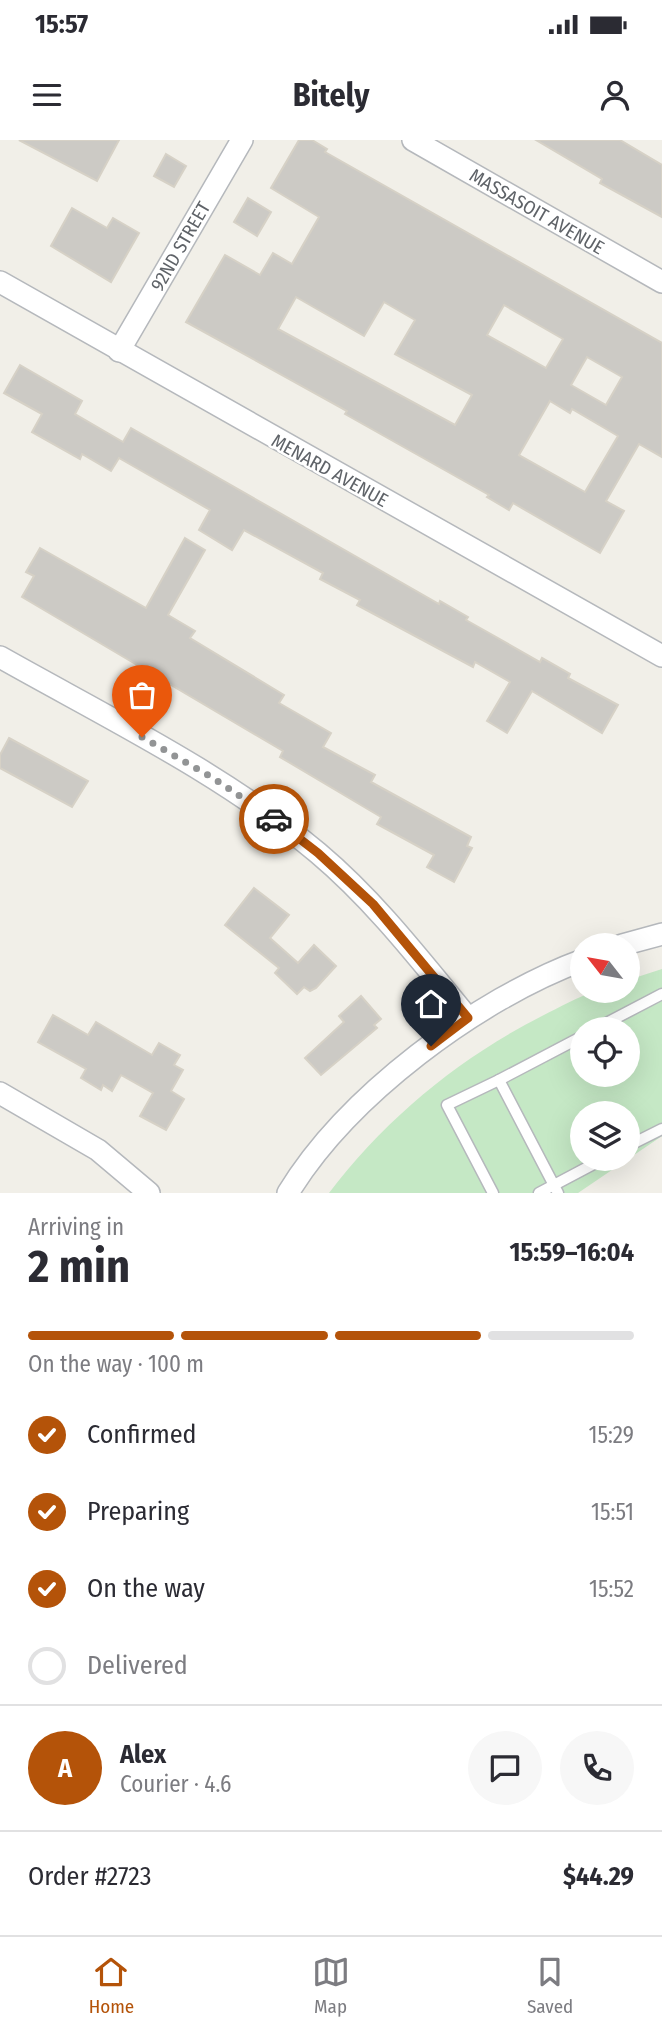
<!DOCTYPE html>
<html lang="en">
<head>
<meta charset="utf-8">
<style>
  :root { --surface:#fff; --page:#f7f7f7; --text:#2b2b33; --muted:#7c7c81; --line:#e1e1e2; --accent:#b45309 }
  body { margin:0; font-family:"Fira Sans Condensed",sans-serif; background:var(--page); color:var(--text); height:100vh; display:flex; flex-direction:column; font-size:26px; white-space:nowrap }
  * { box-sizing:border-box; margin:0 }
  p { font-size:23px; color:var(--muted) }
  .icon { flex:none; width:38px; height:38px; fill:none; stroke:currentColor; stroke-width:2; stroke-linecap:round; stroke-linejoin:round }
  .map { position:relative; height:1053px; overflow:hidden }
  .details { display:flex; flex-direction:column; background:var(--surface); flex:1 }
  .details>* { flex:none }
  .needle { width:46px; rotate:301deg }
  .buttons { position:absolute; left:570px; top:793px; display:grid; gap:14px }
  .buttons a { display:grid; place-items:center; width:70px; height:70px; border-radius:50%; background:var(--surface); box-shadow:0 7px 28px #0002; font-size:35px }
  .pin { position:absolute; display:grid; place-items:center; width:60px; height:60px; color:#fff; margin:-72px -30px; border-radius:50% 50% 50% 0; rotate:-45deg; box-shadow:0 0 7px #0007 }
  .pin .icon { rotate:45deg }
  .courier { position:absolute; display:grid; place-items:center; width:70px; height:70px; margin:-35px; border:5px solid #b45309; border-radius:50%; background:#fff; color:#222; box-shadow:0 2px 9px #0007 }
  .headline em { font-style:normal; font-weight:700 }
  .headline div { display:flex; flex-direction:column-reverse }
  .headline { display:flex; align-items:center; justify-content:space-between; height:119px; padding:0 28px }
  h1 { font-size:46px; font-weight:700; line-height:52px }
  .bar { display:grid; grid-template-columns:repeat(4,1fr); gap:10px 7px; align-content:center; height:84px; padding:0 28px }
  .bar i { height:9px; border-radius:5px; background:var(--line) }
  .bar .current { background:var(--accent) }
  .bar p { grid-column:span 4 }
  .line { display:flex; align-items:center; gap:18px; padding:0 28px; border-top:2px solid var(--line) }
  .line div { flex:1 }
  .round { display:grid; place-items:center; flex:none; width:74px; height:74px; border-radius:37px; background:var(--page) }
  ol { padding:0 28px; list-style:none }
  li { display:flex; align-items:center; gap:21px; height:77px }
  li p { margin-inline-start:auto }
  li .icon { padding:7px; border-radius:50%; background:var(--accent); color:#fff; stroke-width:4 }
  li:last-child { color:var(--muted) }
  li i { width:38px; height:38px; border:4px solid var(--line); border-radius:50% }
  .status { display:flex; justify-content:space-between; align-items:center; height:49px; padding:0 35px; background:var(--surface); direction:ltr }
  .status svg { height:19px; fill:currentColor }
  header { display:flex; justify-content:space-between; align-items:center; height:91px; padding:0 28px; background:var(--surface); font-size:32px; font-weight:700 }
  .menu { display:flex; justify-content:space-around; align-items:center; height:98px; border-top:2px solid var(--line); background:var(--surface); font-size:19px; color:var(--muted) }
  .menu a { display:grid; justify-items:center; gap:4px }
  .menu .current { color:var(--accent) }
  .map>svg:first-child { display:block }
  .green { fill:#c5e8c5; fill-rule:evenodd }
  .building { fill:#cccac5; stroke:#d6d1c6; stroke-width:2; fill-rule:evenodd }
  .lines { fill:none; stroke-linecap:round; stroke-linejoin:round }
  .lane-casing { stroke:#b5b8bc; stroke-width:13 }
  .street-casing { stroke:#b5b8bc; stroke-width:24 }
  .lane { stroke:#fff; stroke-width:10 }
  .street { stroke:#fff; stroke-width:21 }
  .done { stroke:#929495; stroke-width:7; stroke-dasharray:0 12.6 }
  .route { stroke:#b45309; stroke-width:9 }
  .labels { text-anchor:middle; stroke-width:5; stroke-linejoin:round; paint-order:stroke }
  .street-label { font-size:19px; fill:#5f6368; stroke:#fff }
</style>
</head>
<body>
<div class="status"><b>15:57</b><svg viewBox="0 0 49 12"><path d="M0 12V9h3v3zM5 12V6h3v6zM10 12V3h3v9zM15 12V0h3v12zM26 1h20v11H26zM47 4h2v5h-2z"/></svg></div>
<header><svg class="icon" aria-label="menu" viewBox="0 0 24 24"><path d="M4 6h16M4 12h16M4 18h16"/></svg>Bitely<svg class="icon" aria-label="person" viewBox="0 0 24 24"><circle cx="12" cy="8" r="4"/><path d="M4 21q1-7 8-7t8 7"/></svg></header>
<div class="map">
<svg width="662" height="1053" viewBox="0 0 662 1053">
  <rect width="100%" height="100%" fill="#f1efe8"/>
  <!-- green -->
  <path class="green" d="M 662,829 L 662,996 L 578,1053 L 329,1053 C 385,979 459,918 542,876 C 560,867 577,857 596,851 C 606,849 618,851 628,850 L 628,840 ZM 583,889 L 628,889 L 628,934 L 583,934 ZM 583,973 L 628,973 L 628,1018 L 583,1018 Z"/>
  <!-- building -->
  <g class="building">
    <path d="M 19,0 L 119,0 L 97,41 Z"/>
    <path d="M 299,0 L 312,0 L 327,9 L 325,12 L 662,203 L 662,317 L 639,304 L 606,361 L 624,371 L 600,413 L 513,363 L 509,370 L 487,357 L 489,355 L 345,274 L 347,271 L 186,182 L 225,115 L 260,135 L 273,113 L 292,124 L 319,77 L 271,48 ZM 296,157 L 364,196 L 384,162 L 415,180 L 395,214 L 472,255 L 455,285 L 278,189 ZM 504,165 L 563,199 L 546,228 L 487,195 ZM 587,217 L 622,237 L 606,265 L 571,245 ZM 550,261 L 570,273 L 572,269 L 618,296 L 585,352 L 519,315 Z"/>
    <path d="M 536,0 L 620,0 L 662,25 L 662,77 L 600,43 L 602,39 Z"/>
    <path d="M 166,14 L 186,26 L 174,47 L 154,36 Z"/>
    <path d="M 248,58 L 271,72 L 257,96 L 234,82 Z"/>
    <path d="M 72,68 L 107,88 L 113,78 L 139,93 L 111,142 L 51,106 Z"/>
    <path d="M 20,225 L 82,261 L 75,274 L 123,302 L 131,288 L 439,464 L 440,461 L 468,477 L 466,480 L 540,522 L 542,518 L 570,534 L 568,538 L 618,565 L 602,593 L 532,551 L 507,593 L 487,581 L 510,542 L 475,522 L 473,527 L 357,465 L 360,460 L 320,439 L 323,433 L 244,390 L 232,410 L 199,390 L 210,370 L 119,318 L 111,331 L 82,314 L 80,319 L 32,292 L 42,274 L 4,253 Z"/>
    <path d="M 185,398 L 205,410 L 168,475 L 195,491 L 190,498 L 284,555 L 279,563 L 331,593 L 323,607 L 375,635 L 371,642 L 471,697 L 467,706 L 472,708 L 454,742 L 427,727 L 434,715 L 377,684 L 381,677 L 280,617 L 283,611 L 22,457 L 34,436 L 26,432 L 40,408 L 146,468 Z"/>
    <path d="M 9,598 L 88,641 L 72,667 L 0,628 L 0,615 Z"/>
    <path d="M 254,748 L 289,775 L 270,798 L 298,823 L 314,805 L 336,826 L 316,848 L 310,851 L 304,847 L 297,854 L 275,833 L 279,828 L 225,785 Z"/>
    <path d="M 361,856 L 381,879 L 374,885 L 377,888 L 321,935 L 305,918 L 344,882 L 339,876 Z"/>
    <path d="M 53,875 L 88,895 L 96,882 L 152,915 L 159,903 L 180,915 L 174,925 L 183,930 L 171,951 L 184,959 L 166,990 L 140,976 L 153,953 L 121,935 L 112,951 L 103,945 L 101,950 L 81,938 L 86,929 L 38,902 Z"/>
  </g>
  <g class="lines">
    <!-- lane casing -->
    <g class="lane-casing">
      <g id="lane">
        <path d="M 595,889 L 662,854"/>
        <path d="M 499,940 L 583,896"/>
        <path d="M 628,1006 L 662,989"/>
        <path d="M 493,1053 L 447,965 L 499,940 L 558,1053"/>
        <path d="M 539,1053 L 605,1018"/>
      </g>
    </g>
    <!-- street casing -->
    <g class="street-casing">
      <g id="street">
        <path d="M 413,0 L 662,142"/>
        <path d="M 0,142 L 662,516"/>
        <path d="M 119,211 L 242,0"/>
        <path d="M 0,517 C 108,578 222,633 318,713 C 375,761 421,821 468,878"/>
        <path d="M 622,805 L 662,794"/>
        <path d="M 0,953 L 98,1010 L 149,1053"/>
        <path d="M 288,1053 C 347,956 477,859 583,820"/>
      </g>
    </g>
    <!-- lane -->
    <use href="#lane" class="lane"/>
    <!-- street -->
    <use href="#street" class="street"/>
  </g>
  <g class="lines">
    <!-- done -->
    <path class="done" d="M 142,597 L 213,638 L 274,679"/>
    <!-- route -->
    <path class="route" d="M 274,679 L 318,713 L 373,764 L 468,878 L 431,906"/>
  </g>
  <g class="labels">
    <!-- street labels -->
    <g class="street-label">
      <text transform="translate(537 71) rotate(30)" y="7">MASSASOIT AVENUE</text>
      <text transform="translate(180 106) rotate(-60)" y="7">92ND STREET</text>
      <text transform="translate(330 330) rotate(29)" y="7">MENARD AVENUE</text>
    </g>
  </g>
</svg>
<div class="buttons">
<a><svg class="needle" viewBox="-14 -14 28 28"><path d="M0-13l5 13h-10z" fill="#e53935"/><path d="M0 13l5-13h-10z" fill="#7c7c81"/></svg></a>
<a><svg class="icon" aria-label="locate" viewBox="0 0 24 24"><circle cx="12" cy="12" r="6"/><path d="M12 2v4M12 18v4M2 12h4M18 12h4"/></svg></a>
<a><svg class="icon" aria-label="layers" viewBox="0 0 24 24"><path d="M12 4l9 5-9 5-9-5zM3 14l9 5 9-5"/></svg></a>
</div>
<div class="pin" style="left:142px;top:597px;background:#ea580c"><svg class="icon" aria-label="bag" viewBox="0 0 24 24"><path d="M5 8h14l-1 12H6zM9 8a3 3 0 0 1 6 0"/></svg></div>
<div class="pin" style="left:431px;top:906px;background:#1f2937"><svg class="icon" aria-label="home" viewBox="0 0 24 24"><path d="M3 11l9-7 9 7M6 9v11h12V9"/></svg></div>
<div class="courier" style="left:274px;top:679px"><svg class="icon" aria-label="car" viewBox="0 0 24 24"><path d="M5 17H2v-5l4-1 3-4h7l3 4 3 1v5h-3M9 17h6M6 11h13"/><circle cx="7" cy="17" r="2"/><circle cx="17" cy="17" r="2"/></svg></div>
</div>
<section class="details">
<div class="headline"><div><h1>2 min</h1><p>Arriving in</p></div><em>15:59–16:04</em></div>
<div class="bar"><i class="current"></i><i class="current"></i><i class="current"></i><i></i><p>On the way · 100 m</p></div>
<ol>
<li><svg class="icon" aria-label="check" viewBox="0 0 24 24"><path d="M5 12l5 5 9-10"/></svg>Confirmed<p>15:29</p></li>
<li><svg class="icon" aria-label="check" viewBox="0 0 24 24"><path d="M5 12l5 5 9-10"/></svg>Preparing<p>15:51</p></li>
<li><svg class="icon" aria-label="check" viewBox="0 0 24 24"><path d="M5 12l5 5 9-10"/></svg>On the way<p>15:52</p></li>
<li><i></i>Delivered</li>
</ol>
<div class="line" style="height:126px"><b class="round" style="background:var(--accent);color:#fff">A</b><div><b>Alex</b><p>Courier · 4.6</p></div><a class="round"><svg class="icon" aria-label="chat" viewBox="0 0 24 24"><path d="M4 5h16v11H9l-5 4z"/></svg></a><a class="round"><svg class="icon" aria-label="phone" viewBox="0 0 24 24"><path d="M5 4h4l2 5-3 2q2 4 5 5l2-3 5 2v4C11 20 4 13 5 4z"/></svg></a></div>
<div class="line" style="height:91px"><div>Order #2723</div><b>$44.29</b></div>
</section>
<nav class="menu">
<a class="current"><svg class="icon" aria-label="home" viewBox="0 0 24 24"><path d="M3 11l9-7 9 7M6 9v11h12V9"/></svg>Home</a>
<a><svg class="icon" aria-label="map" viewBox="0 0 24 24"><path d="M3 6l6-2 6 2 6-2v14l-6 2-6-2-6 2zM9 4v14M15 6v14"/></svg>Map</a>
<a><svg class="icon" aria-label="saved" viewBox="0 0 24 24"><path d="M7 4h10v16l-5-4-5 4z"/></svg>Saved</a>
</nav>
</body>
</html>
